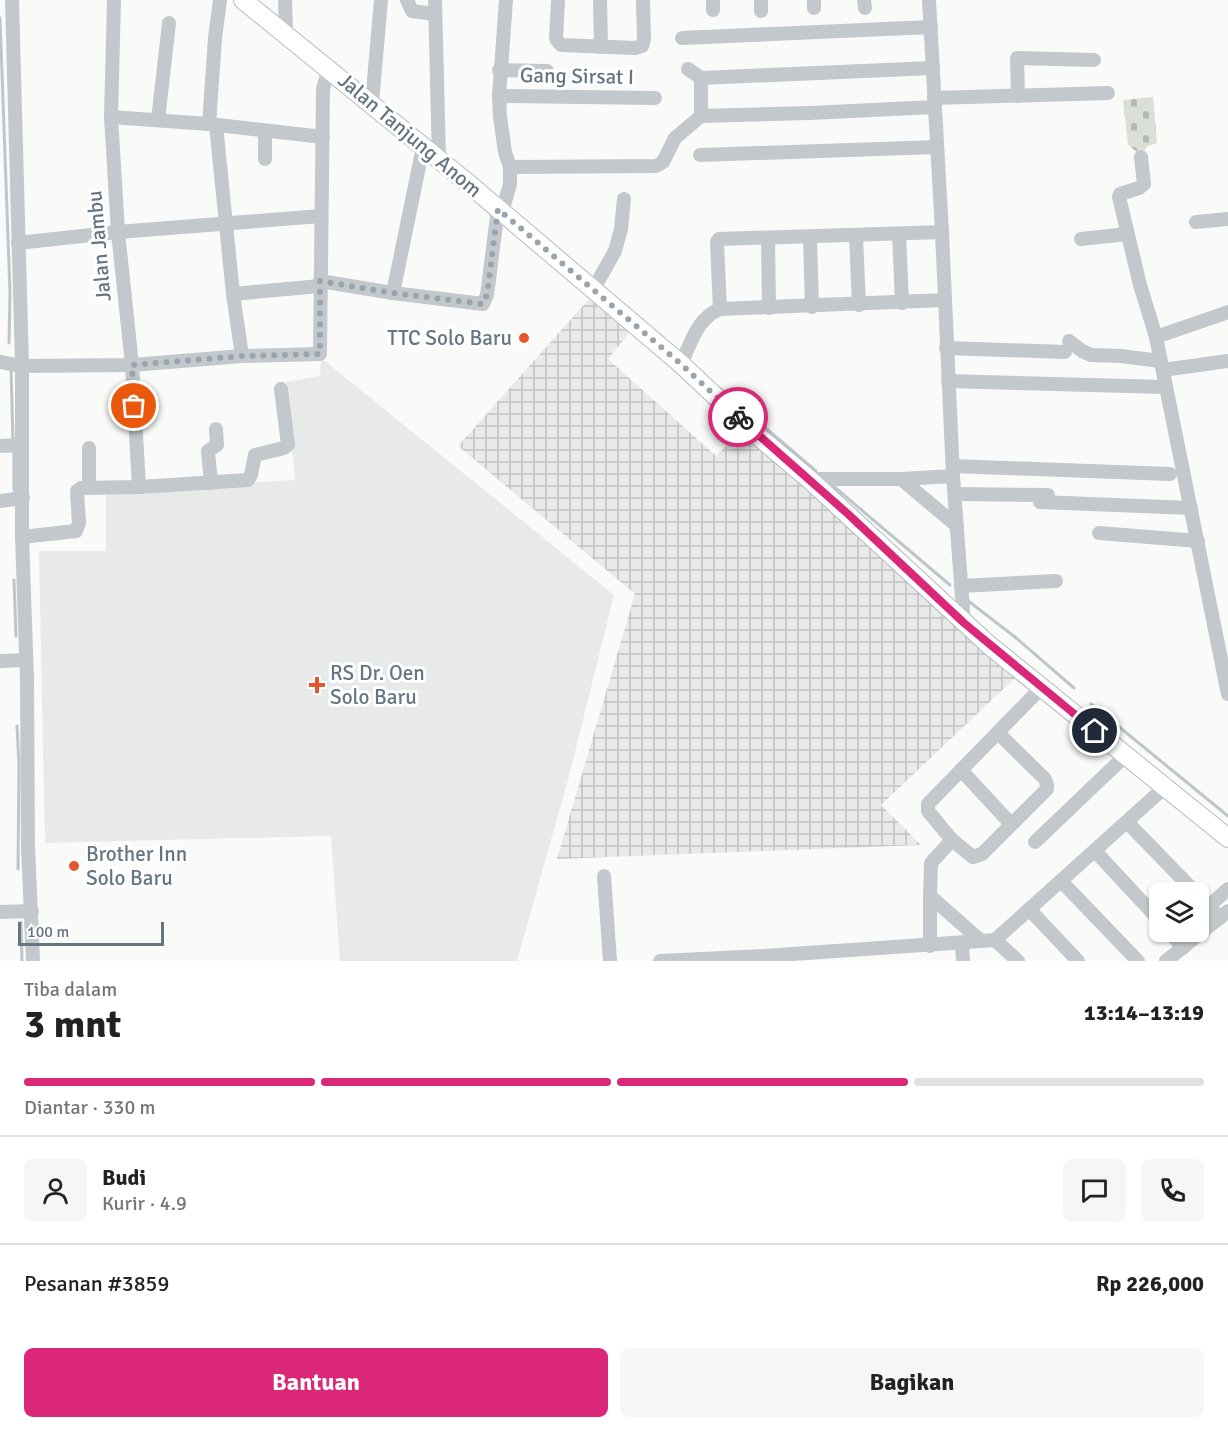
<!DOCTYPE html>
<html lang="id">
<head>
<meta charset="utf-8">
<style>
  :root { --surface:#fff; --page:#f6f6f6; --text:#222; --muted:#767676; --line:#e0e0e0; --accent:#db2777 }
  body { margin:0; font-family:Signika,sans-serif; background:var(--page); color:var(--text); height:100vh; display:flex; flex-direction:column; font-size:22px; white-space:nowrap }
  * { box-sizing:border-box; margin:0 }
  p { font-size:20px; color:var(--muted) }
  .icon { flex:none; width:33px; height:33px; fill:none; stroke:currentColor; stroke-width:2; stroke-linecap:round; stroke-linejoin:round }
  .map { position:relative; height:961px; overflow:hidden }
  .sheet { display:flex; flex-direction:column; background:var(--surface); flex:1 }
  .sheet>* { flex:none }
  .fabs { position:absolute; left:1149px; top:882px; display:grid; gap:12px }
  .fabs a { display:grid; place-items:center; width:60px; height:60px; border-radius:9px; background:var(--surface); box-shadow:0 2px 4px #0004; font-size:30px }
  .scale { position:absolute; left:18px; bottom:15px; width:146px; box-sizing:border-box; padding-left:6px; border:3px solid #657683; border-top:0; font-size:16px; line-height:21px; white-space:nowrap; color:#657683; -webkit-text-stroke:4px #fff; paint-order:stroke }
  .pin { position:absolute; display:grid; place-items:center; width:51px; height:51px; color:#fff; margin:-26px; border:3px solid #fff; border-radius:50%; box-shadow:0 2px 6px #0007 }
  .courier { position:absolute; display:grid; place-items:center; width:60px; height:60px; margin:-30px; border:4px solid #db2777; border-radius:50%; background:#fff; color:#222; box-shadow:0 2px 8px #0007 }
  .overview em { font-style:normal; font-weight:700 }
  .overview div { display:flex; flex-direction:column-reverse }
  .overview { display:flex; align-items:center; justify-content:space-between; height:102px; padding:0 24px }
  h1 { font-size:39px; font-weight:700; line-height:45px }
  .bar { display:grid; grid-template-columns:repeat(4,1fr); gap:9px 6px; align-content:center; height:72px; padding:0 24px }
  .bar i { height:8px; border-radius:4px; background:var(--line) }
  .bar .selected { background:var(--accent) }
  .bar p { grid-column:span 4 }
  .line { display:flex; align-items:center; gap:15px; padding:0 24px; border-top:2px solid var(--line) }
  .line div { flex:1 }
  .round { display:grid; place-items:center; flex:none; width:63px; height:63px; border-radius:9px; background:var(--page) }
  .button { display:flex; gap:12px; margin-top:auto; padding:12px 24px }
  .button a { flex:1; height:69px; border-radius:9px; background:var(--accent); color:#fff; font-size:24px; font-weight:700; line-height:69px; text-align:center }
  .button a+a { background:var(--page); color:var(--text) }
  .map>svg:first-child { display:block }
  .built { fill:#e8e9e9 }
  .industrial { fill:url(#industrial-grid) }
  .cemetery { fill:url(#cemetery-stones) }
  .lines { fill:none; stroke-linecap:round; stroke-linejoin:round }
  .stream { stroke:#bbc7cb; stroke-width:3 }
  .major-casing { stroke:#b5babe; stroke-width:20 }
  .minor { stroke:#c3c8cc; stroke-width:14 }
  .major { stroke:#fff; stroke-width:18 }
  .done { stroke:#99a4ac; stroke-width:6; stroke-dasharray:0 10.8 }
  .route { stroke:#db2777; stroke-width:8 }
  .poi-dot { fill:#e4572e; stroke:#fff; stroke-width:2 }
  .labels { text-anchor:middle; stroke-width:6; stroke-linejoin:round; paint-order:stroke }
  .street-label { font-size:21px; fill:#657683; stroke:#fff }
  .poi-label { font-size:21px; fill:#657683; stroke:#fff; text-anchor:start }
</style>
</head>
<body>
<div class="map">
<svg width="1228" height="961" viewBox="0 0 1228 961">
  <defs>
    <pattern id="industrial-grid" width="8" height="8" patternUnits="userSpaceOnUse" patternTransform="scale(1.5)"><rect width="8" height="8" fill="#e8e9e9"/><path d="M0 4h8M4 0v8" fill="none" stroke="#c0c1c2"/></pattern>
    <pattern id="cemetery-stones" width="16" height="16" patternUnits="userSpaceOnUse" patternTransform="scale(1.5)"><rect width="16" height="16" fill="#dadfd7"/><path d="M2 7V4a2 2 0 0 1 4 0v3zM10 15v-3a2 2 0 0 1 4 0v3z" fill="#b4b9b4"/></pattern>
  </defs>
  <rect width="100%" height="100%" fill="#fafaf8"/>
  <!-- built -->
  <path class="built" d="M 321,358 L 614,595 L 569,776 L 517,961 L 340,961 L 331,836 L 45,843 L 39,551 L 106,551 L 106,491 L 295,480 L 286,382 L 320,376 Z"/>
  <!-- industrial -->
  <path class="industrial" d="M 589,299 L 629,333 L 608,359 L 716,456 L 741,431 L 1016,677 L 881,805 L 921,845 L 557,859 L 635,594 L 458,446 Z"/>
  <!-- cemetery -->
  <path class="cemetery" d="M 1153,97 L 1157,143 L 1148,146 L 1144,151 L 1137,152 L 1128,145 L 1123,100 Z"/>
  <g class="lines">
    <!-- stream -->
    <g class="stream">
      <path d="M 0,18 L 10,293 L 9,343"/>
      <path d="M 11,369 L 13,442"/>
      <path d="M 720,389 L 744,409"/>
      <path d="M 753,417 L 816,471"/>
      <path d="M 14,448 L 14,490"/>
      <path d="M 832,485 L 950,585"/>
      <path d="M 14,580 L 16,636"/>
      <path d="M 967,600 L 1015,637 L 1074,688"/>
      <path d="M 1091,704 L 1228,816"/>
      <path d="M 17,726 L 19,765 L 18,869"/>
      <path d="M 21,922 L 22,961"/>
    </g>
    <!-- major casing -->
    <g class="major-casing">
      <path id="major" d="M 243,0 L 469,184 L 681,364 L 752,431 L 809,479 L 989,645 L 1228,838"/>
    </g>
    <!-- minor -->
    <g class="minor">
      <path d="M 12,0 L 22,366 L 22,537 L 27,679 L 28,847 L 33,961"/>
      <path d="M 114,0 L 111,117 L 118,232 L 132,365 L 139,487"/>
      <path d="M 285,0 L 286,33"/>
      <path d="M 407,0 L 412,11 L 435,14"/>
      <path d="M 435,0 L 439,159"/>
      <path d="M 558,0 L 556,39 L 561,45 L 635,48 L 642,46 L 644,39 L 643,0"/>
      <path d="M 600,0 L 601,47"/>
      <path d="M 814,0 L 814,8"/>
      <path d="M 864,0 L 865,8"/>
      <path d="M 929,0 L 942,232 L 953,476 L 964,623"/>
      <path d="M 713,10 L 713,0"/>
      <path d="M 761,11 L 761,0"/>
      <path d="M 682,38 L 931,27"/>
      <path d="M 688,69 L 701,78 L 701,116"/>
      <path d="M 499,70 L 547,71"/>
      <path d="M 701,78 L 933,68"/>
      <path d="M 499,96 L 655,98"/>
      <path d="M 1018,96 L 1017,58 L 1094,60"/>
      <path d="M 934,98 L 1108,93"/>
      <path d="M 372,103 L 381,0"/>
      <path d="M 111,117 L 209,124 L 323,137"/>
      <path d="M 158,120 L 169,23"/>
      <path d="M 209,124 L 215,38 L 220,0"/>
      <path d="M 216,125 L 233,294 L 242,356"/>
      <path d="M 700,155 L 937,147"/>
      <path d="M 1141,157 L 1144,184 L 1139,188 L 1120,194 L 1119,197 L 1140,285 L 1156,337"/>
      <path d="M 265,159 L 265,131"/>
      <path d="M 510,167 L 656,166 L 663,162 L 675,138 L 701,116 L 810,113 L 935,107"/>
      <path d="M 502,212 L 510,184 L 510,167 L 505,152 L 500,117 L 499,96 L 506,0"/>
      <path d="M 1196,222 L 1228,219"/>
      <path d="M 899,234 L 902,303"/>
      <path d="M 856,236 L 859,305"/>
      <path d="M 810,237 L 812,307"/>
      <path d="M 768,238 L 769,308"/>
      <path d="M 1081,239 L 1127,234"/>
      <path d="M 18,243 L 118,232 L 321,216"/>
      <path d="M 320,281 L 393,293 L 483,304 L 487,295 L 498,209"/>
      <path d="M 593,290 L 615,251 L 621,229 L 624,199"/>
      <path d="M 393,293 L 423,147"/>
      <path d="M 233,294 L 320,286"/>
      <path d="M 720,309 L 717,242 L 719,239 L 942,232"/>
      <path d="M 1228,312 L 1156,337 L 1228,694"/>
      <path d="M 1069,341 L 1082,351 L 1091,355 L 1121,356 L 1160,361"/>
      <path d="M 946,348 L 1065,352"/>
      <path d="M 0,362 L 22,366 L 132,365 L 242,356 L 320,354 L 323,89 L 329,68"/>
      <path d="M 681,364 C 691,343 697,318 720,309 L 945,300"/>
      <path d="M 1163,370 L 1228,361"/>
      <path d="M 948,381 L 1165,387"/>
      <path d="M 0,446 L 22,445"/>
      <path d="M 953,466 L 1170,474"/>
      <path d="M 809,479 L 901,479 L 953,476"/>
      <path d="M 901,479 L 957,526"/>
      <path d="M 211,483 L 208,451 L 217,445 L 216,429"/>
      <path d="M 89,487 L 89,448"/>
      <path d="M 955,494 L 1048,495"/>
      <path d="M 0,501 L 23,498"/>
      <path d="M 1040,502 L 1191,508"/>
      <path d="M 1099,533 L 1198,541"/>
      <path d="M 22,537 L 76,531 L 79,523 L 77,491 L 81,488 L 139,487 L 248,480 L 251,475 L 255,455 L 284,448 L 288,445 L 281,389"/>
      <path d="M 961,586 L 1056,581"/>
      <path d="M 0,661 L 26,660"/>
      <path d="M 998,733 L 1045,779 L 1047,785 L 1047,789 L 982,854 L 973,857 L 952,840 L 928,811 L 928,804 L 1041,688"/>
      <path d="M 961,770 L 1011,824"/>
      <path d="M 1127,822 L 1195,892"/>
      <path d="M 952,840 L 931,863 L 930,896 L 981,941"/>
      <path d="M 1035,842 L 1125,756"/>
      <path d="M 1095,851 L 1160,921"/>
      <path d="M 604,876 L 610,961"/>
      <path d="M 1061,881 L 1138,961"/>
      <path d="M 930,896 L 930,946"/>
      <path d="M 1198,896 L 1220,918"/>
      <path d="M 1209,906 L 1228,889"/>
      <path d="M 1029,909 L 1078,961"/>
      <path d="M 0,912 L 32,911"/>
      <path d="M 1169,932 L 1183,948"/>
      <path d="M 995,940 L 1018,961"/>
      <path d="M 962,943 L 963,961"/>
      <path d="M 660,961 L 764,956 L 995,940 L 1164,788"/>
      <path d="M 1166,961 L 1228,911"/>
    </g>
    <!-- major -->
    <use href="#major" class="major"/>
  </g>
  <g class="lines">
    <!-- done -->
    <path class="done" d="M 134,406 L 132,365 L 242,356 L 320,354 L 320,281 L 393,293 L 483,304 L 487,295 L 498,209 L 681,364 L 738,417"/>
    <!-- route -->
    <path class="route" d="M 738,417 L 848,514 L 964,623 L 1095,731"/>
  </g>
  <!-- markers -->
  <g class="poi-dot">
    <circle cx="524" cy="338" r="6"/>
    <path d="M314 676h6v6h6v6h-6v6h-6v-6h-6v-6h6z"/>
    <circle cx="74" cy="866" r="6"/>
  </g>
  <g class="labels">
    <!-- street labels -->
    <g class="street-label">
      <text transform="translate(577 76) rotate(1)" y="7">Gang Sirsat I</text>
      <text transform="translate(410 135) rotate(40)" y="7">Jalan Tanjung Anom</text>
      <text transform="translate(99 246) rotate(-95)" y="7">Jalan Jambu</text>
    </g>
    <!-- poi labels -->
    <g class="poi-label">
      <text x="512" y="345" text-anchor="end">TTC Solo Baru</text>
      <text x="330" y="680">RS Dr. Oen<tspan x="330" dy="24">Solo Baru</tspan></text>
      <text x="86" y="861">Brother Inn<tspan x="86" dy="24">Solo Baru</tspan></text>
    </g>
  </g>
</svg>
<div class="fabs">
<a><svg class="icon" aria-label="layers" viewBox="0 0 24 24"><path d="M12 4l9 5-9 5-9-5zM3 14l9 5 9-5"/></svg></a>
</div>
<div class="scale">100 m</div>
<div class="pin" style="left:134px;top:406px;background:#ea580c"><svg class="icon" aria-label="bag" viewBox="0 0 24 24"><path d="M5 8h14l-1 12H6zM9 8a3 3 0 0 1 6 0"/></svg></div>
<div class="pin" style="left:1095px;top:731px;background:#1f2937"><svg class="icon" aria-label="home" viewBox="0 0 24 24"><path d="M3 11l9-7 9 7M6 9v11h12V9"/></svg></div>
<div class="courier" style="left:738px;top:417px"><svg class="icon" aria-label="bike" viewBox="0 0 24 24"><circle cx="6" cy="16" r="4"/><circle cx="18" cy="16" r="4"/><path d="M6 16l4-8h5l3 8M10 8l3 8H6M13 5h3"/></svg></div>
</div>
<section class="sheet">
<div class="overview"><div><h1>3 mnt</h1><p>Tiba dalam</p></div><em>13:14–13:19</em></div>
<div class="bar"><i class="selected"></i><i class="selected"></i><i class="selected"></i><i></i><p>Diantar · 330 m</p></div>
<div class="line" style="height:108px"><a class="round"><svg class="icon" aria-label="person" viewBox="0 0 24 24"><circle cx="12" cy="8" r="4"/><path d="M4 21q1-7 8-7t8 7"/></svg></a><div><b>Budi</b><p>Kurir · 4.9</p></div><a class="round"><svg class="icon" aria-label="chat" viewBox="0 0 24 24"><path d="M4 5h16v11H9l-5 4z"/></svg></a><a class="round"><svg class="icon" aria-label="phone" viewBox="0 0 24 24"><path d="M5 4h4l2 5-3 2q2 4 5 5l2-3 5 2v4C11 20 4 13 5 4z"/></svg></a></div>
<div class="line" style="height:78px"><div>Pesanan #3859</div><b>Rp 226,000</b></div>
<div class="button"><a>Bantuan</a><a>Bagikan</a></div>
</section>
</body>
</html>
